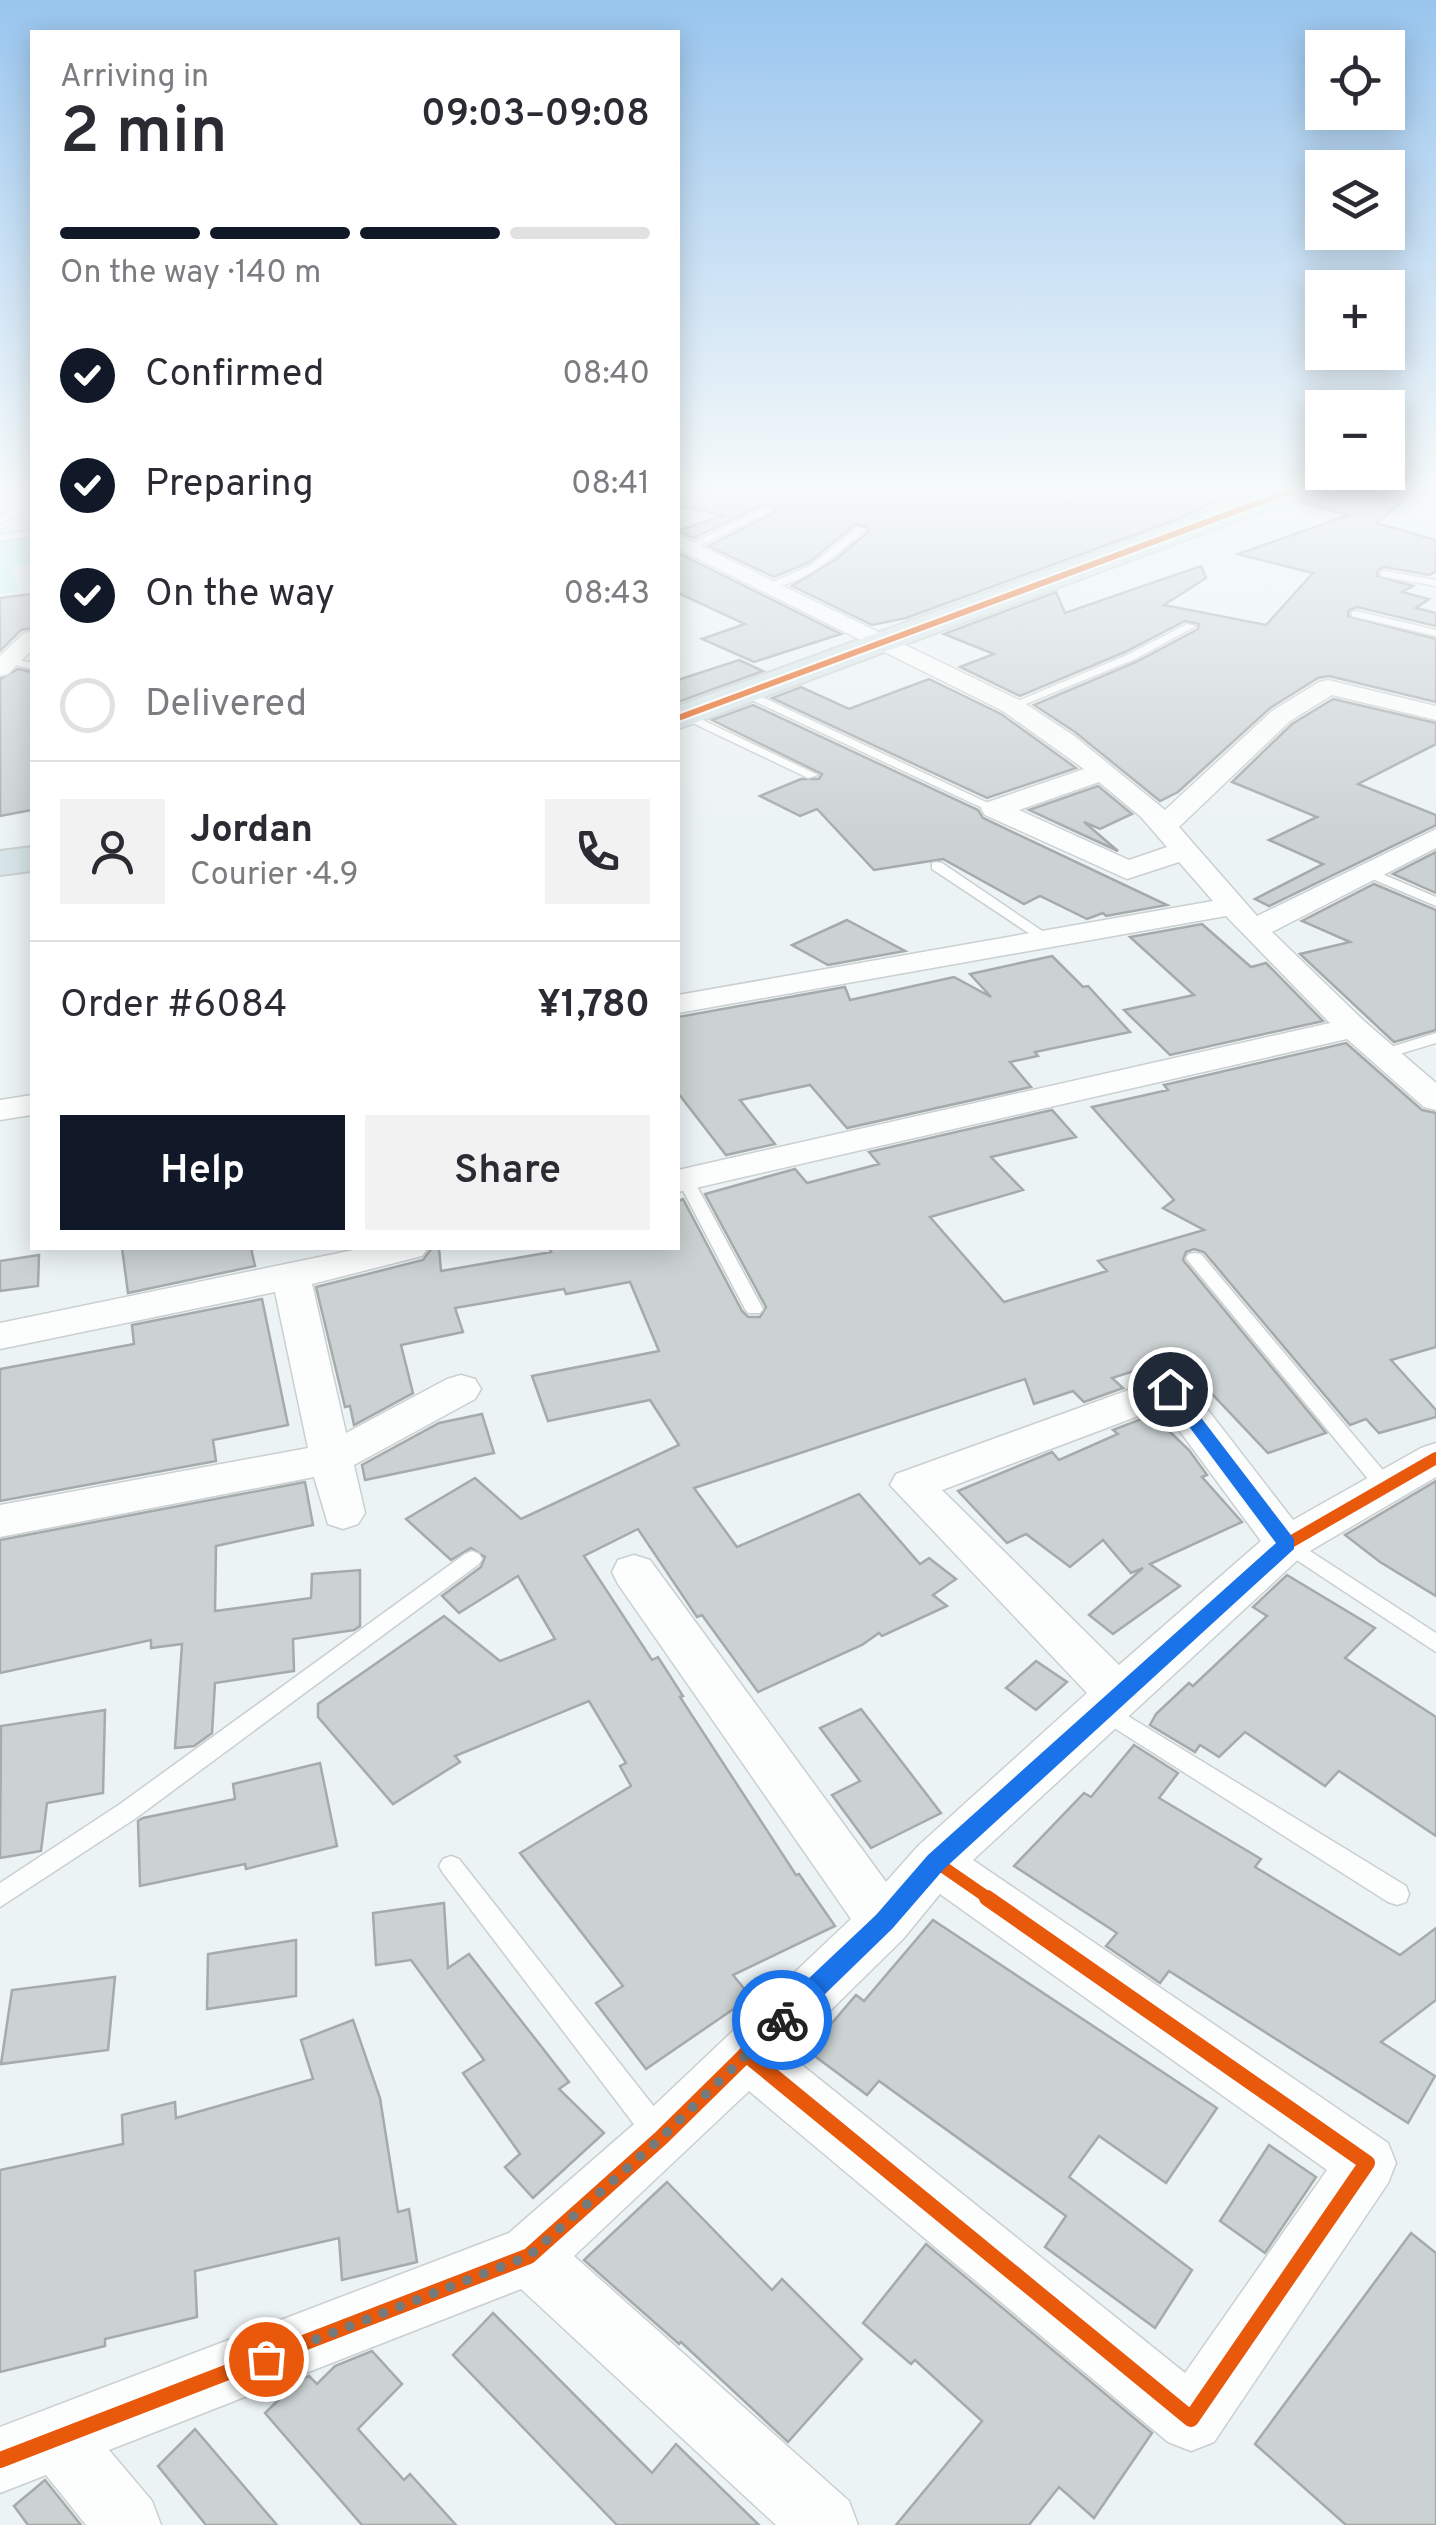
<!DOCTYPE html>
<html lang="en">
<head>
<meta charset="utf-8">
<style>
  :root { --surface:#fff; --page:#f2f2f3; --text:#2b2b33; --muted:#7c7c81; --line:#e1e1e2; --accent:#111827 }
  body { margin:0; font-family:Overpass,sans-serif; background:var(--page); color:var(--text); height:100vh; display:flex; flex-direction:column; font-size:38px; white-space:nowrap }
  * { box-sizing:border-box; margin:0 }
  p { font-size:32px; color:var(--muted) }
  .icon { flex:none; width:55px; height:55px; fill:none; stroke:currentColor; stroke-width:2; stroke-linecap:round; stroke-linejoin:round }
  .map { position:relative; flex:1; overflow:hidden }
  .details { position:absolute; left:30px; top:30px; width:650px; height:1220px; display:flex; flex-direction:column; background:var(--surface); border-radius:0px; box-shadow:0 5px 25px #0003 }
  .details>* { flex:none }
  .tools { position:absolute; left:1305px; top:30px; display:grid; gap:20px }
  .tools a { display:grid; place-items:center; width:100px; height:100px; border-radius:0px; background:var(--surface); box-shadow:0 5px 25px #0003; font-size:50px }
  .pin { position:absolute; display:grid; place-items:center; width:85px; height:85px; color:#fff; margin:-42px; border:5px solid #fff; border-radius:50%; box-shadow:0 2px 10px #0007 }
  .courier { position:absolute; display:grid; place-items:center; width:100px; height:100px; margin:-50px; border:8px solid #1a73e8; border-radius:50%; background:#fff; color:#222; box-shadow:0 2px 12px #0007 }
  .summary em { font-style:normal; font-weight:600 }
  .summary div { display:flex; flex-direction:column-reverse }
  .summary { display:flex; align-items:center; justify-content:space-between; height:170px; padding:0 30px }
  h1 { font-size:65px; font-weight:600; line-height:75px }
  .bar { display:grid; grid-template-columns:repeat(4,1fr); gap:15px 10px; align-content:center; height:120px; padding:0 30px }
  .bar i { height:12px; border-radius:8px; background:var(--line) }
  .bar .current { background:var(--accent) }
  .bar p { grid-column:span 4 }
  .line { display:flex; align-items:center; gap:25px; padding:0 30px; border-top:2px solid var(--line) }
  .line div { flex:1 }
  .round { display:grid; place-items:center; flex:none; width:105px; height:105px; border-radius:0px; background:var(--page) }
  ol { padding:0 30px; list-style:none }
  li { display:flex; align-items:center; gap:30px; height:110px }
  li p { margin-inline-start:auto }
  li .icon { padding:10px; border-radius:50%; background:var(--accent); color:#fff; stroke-width:4 }
  li:last-child { color:var(--muted) }
  li i { width:55px; height:55px; border:5px solid var(--line); border-radius:50% }
  .primary-button { display:flex; gap:20px; margin-top:auto; padding:20px 30px }
  .primary-button a { flex:1; height:115px; border-radius:0px; background:var(--accent); color:#fff; font-size:40px; font-weight:600; line-height:115px; text-align:center }
  .primary-button a+a { background:var(--page); color:var(--text) }
  .map>svg:first-child { display:block }
  .green { fill:#c9f2fa }
  .building { fill:#ccd2d2; stroke:#a5aaab; stroke-width:2.5 }
  .lines { fill:none; stroke-linecap:round; stroke-linejoin:round }
  .service-casing { stroke:#cacfd0; stroke-width:3 }
  .minor-casing { stroke:#cacfd0; stroke-width:3 }
  .primary-casing { stroke:#ccd0d0; stroke-width:4 }
  .service { fill:#fcfdfd; fill-rule:evenodd }
  .minor { fill:#fcfdfd; fill-rule:evenodd }
  .primary { fill:#d7e5e8; fill-rule:evenodd }
  .cycleway-far2-casing { stroke:#fff; stroke-width:10 }
  .cycleway-far1-casing { stroke:#fff; stroke-width:19 }
  .cycleway-casing { stroke:#fff; stroke-width:22 }
  .cycleway-far2 { stroke:#e8590c; stroke-width:6 }
  .cycleway-far1 { stroke:#e8590c; stroke-width:12 }
  .cycleway { stroke:#e8590c; stroke-width:16 }
  .route { fill:#1a73e8 }
  .done { stroke:#757b7c; stroke-width:10; stroke-dasharray:0 18 }
</style>
</head>
<body>
<div class="map">
<svg width="1436" height="2525" viewBox="0 0 1436 2525">
  <rect width="100%" height="100%" fill="#ecf3f4"/>
  <!-- green -->
  <path class="green" d="M 32,535 L 32,564 L 12,567 L 19,592 L 0,594 L 0,540 Z"/>
  <!-- building -->
  <g class="building">
    <path d="M 678,490 L 1016,490 L 1072,501 L 1073,490 L 1243,490 L 1178,519 L 906,618 L 872,625 L 792,586 L 835,560 L 868,532 L 868,527 L 855,524 L 810,562 L 774,577 L 708,546 L 774,513 L 775,508 L 762,505 L 694,538 L 678,531 L 723,515 L 678,506 Z"/>
    <path d="M 1311,490 L 1417,490 L 1376,523 L 1436,540 L 1436,571 L 1430,575 L 1384,567 L 1378,570 L 1377,576 L 1413,586 L 1402,592 L 1429,599 L 1416,608 L 1436,613 L 1436,626 L 1357,607 L 1349,610 L 1348,616 L 1436,639 L 1436,702 L 1329,676 L 1318,678 L 1270,708 L 1178,792 L 1160,801 L 1075,732 L 1034,705 L 1136,662 L 1198,629 L 1199,624 L 1185,621 L 1125,652 L 1020,696 L 960,667 L 994,654 L 944,634 L 1056,592 L 1065,613 L 1201,566 L 1206,578 L 1164,605 L 1266,625 L 1313,573 L 1238,554 L 1349,515 L 1299,502 Z"/>
    <path d="M 678,553 L 841,634 L 754,662 L 702,639 L 745,624 L 678,593 Z"/>
    <path d="M 32,594 L 32,628 L 21,630 L 0,651 L 0,598 Z"/>
    <path d="M 739,660 L 763,671 L 678,702 L 678,680 Z"/>
    <path d="M 18,669 L 32,672 L 32,810 L 0,816 L 0,679 Z"/>
    <path d="M 929,679 L 1001,714 L 1076,768 L 987,798 L 772,698 L 801,687 L 849,709 Z"/>
    <path d="M 1333,699 L 1436,723 L 1436,744 L 1358,784 L 1436,815 L 1436,825 L 1269,906 L 1255,899 L 1323,864 L 1269,840 L 1317,817 L 1232,782 L 1292,724 Z"/>
    <path d="M 753,705 L 978,810 L 983,818 L 1167,905 L 1106,916 L 1103,913 L 1087,919 L 1040,896 L 1024,904 L 943,859 L 874,870 L 817,809 L 800,816 L 760,796 L 801,779 L 819,779 L 822,774 L 712,720 Z"/>
    <path d="M 1098,786 L 1132,814 L 1100,829 L 1084,822 L 1118,851 L 1029,810 Z"/>
    <path d="M 1436,852 L 1436,893 L 1393,874 Z"/>
    <path d="M 1374,884 L 1436,910 L 1436,1030 L 1394,1042 L 1300,954 L 1350,942 L 1302,921 Z"/>
    <path d="M 847,920 L 905,951 L 828,965 L 792,945 Z"/>
    <path d="M 1202,924 L 1251,967 L 1266,963 L 1323,1021 L 1170,1055 L 1124,1010 L 1194,995 L 1130,937 Z"/>
    <path d="M 1052,956 L 1083,987 L 1088,986 L 1130,1032 L 1035,1052 L 1038,1056 L 1010,1062 L 1031,1087 L 847,1128 L 810,1085 L 740,1100 L 775,1144 L 726,1155 L 678,1093 L 678,1017 L 845,987 L 850,1000 L 954,977 L 991,997 L 970,974 Z"/>
    <path d="M 1346,1043 L 1422,1110 L 1436,1113 L 1436,1347 L 1391,1360 L 1436,1410 L 1436,1417 L 1379,1433 L 1366,1419 L 1350,1425 L 1204,1252 L 1194,1249 L 1186,1252 L 1183,1260 L 1326,1433 L 1268,1453 L 1177,1357 L 1112,1378 L 1123,1388 L 1084,1402 L 1073,1391 L 1034,1404 L 1025,1379 L 694,1488 L 737,1547 L 859,1494 L 920,1564 L 929,1558 L 956,1579 L 933,1595 L 947,1606 L 882,1636 L 879,1633 L 862,1645 L 758,1692 L 702,1615 L 697,1617 L 638,1529 L 584,1556 L 652,1660 L 658,1657 L 683,1696 L 680,1697 L 796,1875 L 799,1874 L 835,1926 L 733,1975 L 751,1997 L 646,2069 L 596,2003 L 623,1986 L 520,1853 L 631,1786 L 620,1766 L 626,1763 L 589,1701 L 455,1756 L 460,1762 L 393,1804 L 318,1717 L 318,1704 L 444,1616 L 500,1661 L 555,1639 L 518,1576 L 459,1613 L 442,1596 L 481,1567 L 485,1557 L 471,1548 L 451,1560 L 406,1519 L 475,1478 L 521,1519 L 679,1445 L 650,1400 L 548,1421 L 532,1376 L 659,1351 L 630,1282 L 566,1294 L 564,1289 L 455,1308 L 463,1332 L 401,1345 L 413,1393 L 354,1425 L 350,1406 L 345,1407 L 316,1287 L 423,1260 L 432,1248 L 439,1248 L 441,1271 L 551,1252 L 549,1248 L 678,1248 L 678,1201 L 683,1199 L 742,1311 L 748,1317 L 760,1317 L 766,1307 L 705,1194 L 795,1169 L 807,1183 L 879,1164 L 869,1152 L 1052,1110 L 1076,1137 L 991,1157 L 1023,1190 L 930,1217 L 1004,1302 L 1107,1271 L 1098,1261 L 1204,1230 L 1163,1208 L 1174,1200 L 1092,1107 L 1168,1090 L 1164,1085 Z"/>
    <path d="M 122,1248 L 251,1248 L 255,1266 L 128,1293 Z"/>
    <path d="M 39,1255 L 38,1286 L 0,1291 L 0,1261 Z"/>
    <path d="M 262,1299 L 288,1425 L 213,1440 L 216,1461 L 0,1501 L 0,1369 L 134,1344 L 132,1325 Z"/>
    <path d="M 482,1414 L 494,1453 L 365,1480 L 362,1465 L 439,1423 Z"/>
    <path d="M 1152,1415 L 1189,1450 L 1207,1475 L 1202,1477 L 1242,1522 L 1150,1564 L 1180,1586 L 1113,1634 L 1089,1615 L 1143,1568 L 1131,1573 L 1103,1540 L 1070,1567 L 1026,1534 L 1007,1543 L 958,1491 L 1052,1452 L 1059,1460 L 1118,1434 L 1113,1430 Z"/>
    <path d="M 1436,1481 L 1436,1596 L 1380,1562 L 1345,1535 Z"/>
    <path d="M 305,1482 L 313,1525 L 216,1546 L 215,1611 L 311,1598 L 312,1574 L 360,1570 L 360,1626 L 354,1630 L 293,1639 L 294,1671 L 215,1683 L 212,1733 L 194,1746 L 175,1748 L 182,1644 L 151,1648 L 151,1640 L 0,1673 L 0,1540 Z"/>
    <path d="M 1287,1575 L 1375,1628 L 1345,1658 L 1436,1717 L 1436,1836 L 1339,1771 L 1325,1786 L 1245,1732 L 1219,1757 L 1200,1745 L 1195,1752 L 1150,1725 L 1156,1714 L 1189,1683 L 1193,1686 L 1267,1616 L 1253,1607 Z"/>
    <path d="M 1036,1661 L 1067,1682 L 1036,1710 L 1006,1688 Z"/>
    <path d="M 861,1709 L 941,1813 L 871,1848 L 832,1795 L 860,1781 L 820,1728 Z"/>
    <path d="M 105,1710 L 103,1793 L 47,1803 L 41,1851 L 0,1858 L 1,1726 Z"/>
    <path d="M 1134,1745 L 1178,1773 L 1159,1798 L 1261,1859 L 1255,1867 L 1400,1955 L 1436,1928 L 1436,2000 L 1381,2042 L 1435,2076 L 1408,2123 L 1169,1971 L 1160,1983 L 1106,1946 L 1117,1933 L 1014,1866 L 1084,1793 L 1091,1797 Z"/>
    <path d="M 320,1763 L 337,1846 L 246,1869 L 245,1864 L 140,1886 L 138,1821 L 143,1818 L 235,1799 L 233,1784 Z"/>
    <path d="M 444,1903 L 448,1968 L 469,1954 L 569,2082 L 559,2089 L 604,2133 L 533,2198 L 505,2167 L 520,2154 L 463,2073 L 484,2060 L 411,1960 L 376,1965 L 373,1913 Z"/>
    <path d="M 933,1920 L 1217,2108 L 1166,2183 L 1099,2136 L 1069,2177 L 1192,2270 L 1155,2328 L 1045,2247 L 1066,2216 L 879,2081 L 867,2095 L 808,2051 L 856,1995 L 864,2001 Z"/>
    <path d="M 296,1940 L 296,1996 L 207,2009 L 208,1954 Z"/>
    <path d="M 115,1977 L 108,2050 L 1,2064 L 12,1990 Z"/>
    <path d="M 353,2020 L 380,2098 L 398,2212 L 409,2209 L 417,2262 L 342,2280 L 339,2238 L 195,2271 L 197,2317 L 105,2339 L 105,2346 L 0,2372 L 0,2170 L 123,2144 L 122,2115 L 175,2102 L 176,2118 L 313,2079 L 301,2040 Z"/>
    <path d="M 1269,2145 L 1316,2177 L 1265,2253 L 1220,2221 Z"/>
    <path d="M 667,2182 L 772,2290 L 782,2279 L 862,2359 L 788,2442 L 681,2342 L 679,2344 L 584,2260 Z"/>
    <path d="M 1411,2233 L 1436,2253 L 1436,2525 L 1346,2525 L 1255,2444 Z"/>
    <path d="M 926,2244 L 1152,2433 L 1094,2518 L 1059,2487 L 1029,2525 L 896,2525 L 982,2421 L 915,2360 L 911,2364 L 863,2323 Z"/>
    <path d="M 493,2313 L 652,2473 L 676,2444 L 759,2525 L 617,2525 L 453,2355 Z"/>
    <path d="M 372,2351 L 402,2384 L 358,2429 L 404,2480 L 410,2474 L 456,2525 L 362,2525 L 265,2413 L 299,2380 L 309,2376 L 317,2384 L 335,2366 Z"/>
    <path d="M 195,2429 L 277,2525 L 206,2525 L 158,2466 Z"/>
    <path d="M 45,2480 L 81,2525 L 28,2525 L 14,2506 Z"/>
  </g>
  <g class="lines">
    <!-- service casing -->
    <g class="service-casing">
      <g id="service">
        <path d="M 32,501 L 32,507 L 0,523 L 0,516 Z"/>
        <path d="M 764,508 L 772,510 L 693,549 L 685,547 Z"/>
        <path d="M 857,527 L 865,529 C 846,548 793,594 766,585 L 812,565 Z"/>
        <path d="M 32,530 L 32,536 L 0,541 L 0,535 Z"/>
        <path d="M 1385,571 L 1436,580 L 1436,586 L 1381,576 L 1381,572 Z"/>
        <path d="M 1356,611 L 1436,630 L 1436,636 L 1352,616 L 1352,612 Z"/>
        <path d="M 1187,624 L 1196,626 L 1135,659 L 1016,708 L 1006,706 L 1127,655 Z"/>
        <path d="M 11,658 L 32,663 L 32,669 L 7,663 L 7,659 Z"/>
        <path d="M 741,691 L 749,691 L 1001,809 L 991,812 L 741,695 Z"/>
        <path d="M 680,713 L 688,713 L 818,775 L 808,778 L 680,717 Z"/>
        <path d="M 937,862 L 942,863 L 1057,941 L 1055,944 L 1045,944 L 932,869 L 932,863 Z"/>
        <path d="M 1368,868 L 1436,897 L 1436,906 L 1363,875 L 1361,872 Z"/>
        <path d="M 1436,1033 L 1436,1043 L 1383,1059 L 1375,1054 L 1378,1051 Z"/>
        <path d="M 685,1174 L 693,1179 L 763,1309 L 760,1313 L 748,1313 L 745,1309 L 678,1181 L 679,1175 Z"/>
        <path d="M 1195,1253 L 1201,1254 L 1392,1481 L 1395,1486 L 1392,1491 L 1378,1491 L 1189,1262 L 1186,1258 L 1189,1254 Z"/>
        <path d="M 1287,1536 L 1436,1633 L 1436,1652 L 1280,1549 L 1277,1544 L 1280,1539 Z"/>
        <path d="M 472,1551 L 479,1554 L 482,1559 L 479,1564 L 136,1818 L 0,1907 L 0,1883 L 120,1804 L 465,1554 Z"/>
        <path d="M 1105,1702 L 1406,1886 L 1409,1894 L 1406,1902 L 1397,1905 L 1388,1902 L 1097,1717 L 1094,1711 L 1097,1705 Z"/>
        <path d="M 451,1856 L 459,1859 L 666,2122 L 669,2131 L 666,2140 L 656,2144 L 646,2140 L 443,1873 L 439,1866 L 443,1859 Z"/>
      </g>
    </g>
    <!-- minor casing -->
    <g class="minor-casing">
      <g id="minor">
        <path d="M 678,535 L 1021,701 L 1073,735 L 1165,810 L 1272,711 L 1319,682 L 1328,680 L 1436,706 L 1436,720 L 1332,695 L 1290,721 L 1179,827 L 1257,916 L 1436,829 L 1436,848 L 1272,932 L 1364,1021 L 1436,1083 L 1436,1110 L 1424,1107 L 1347,1039 L 678,1192 L 678,1170 L 1330,1023 L 1226,916 L 678,1013 L 678,995 L 1213,901 L 1179,862 L 1127,879 L 985,815 L 981,809 L 985,803 L 1084,769 L 1003,711 L 678,549 ZM 1099,782 L 1141,817 L 1167,847 L 1129,860 L 1019,810 Z"/>
        <path d="M 32,631 L 32,650 L 8,674 L 0,676 L 0,656 L 24,633 Z"/>
        <path d="M 32,1095 L 32,1115 L 0,1120 L 0,1100 Z"/>
        <path d="M 363,1248 L 428,1248 L 422,1256 L 312,1284 L 346,1433 L 447,1379 L 461,1375 L 475,1379 L 481,1389 L 475,1399 L 354,1465 L 365,1513 L 358,1524 L 343,1529 L 328,1524 L 314,1477 L 0,1537 L 0,1505 L 308,1448 L 275,1292 L 0,1349 L 0,1323 Z"/>
        <path d="M 1170,1375 L 1184,1379 L 1293,1520 L 1421,1448 L 1436,1443 L 1436,1477 L 1303,1555 L 973,1860 L 1388,2143 L 1396,2163 L 1388,2183 L 1214,2442 L 1191,2451 L 1168,2442 L 749,2091 L 574,2256 L 849,2501 L 858,2525 L 776,2525 L 521,2289 L 109,2450 L 152,2501 L 161,2525 L 86,2525 L 46,2475 L 0,2493 L 0,2427 L 509,2233 L 641,2118 L 851,1919 L 618,1584 L 612,1572 L 618,1560 L 634,1555 L 650,1560 L 886,1882 L 918,1846 L 1087,1693 L 890,1485 L 896,1474 ZM 1162,1407 L 1261,1541 L 1119,1665 L 942,1490 ZM 940,1894 L 1327,2170 L 1185,2373 L 787,2053 L 903,1939 Z"/>
      </g>
    </g>
    <!-- primary casing -->
    <g class="primary-casing">
      <g id="primary">
        <path d="M 1267,490 L 1307,490 L 1303,496 L 678,729 L 678,706 Z"/>
        <path d="M 32,847 L 32,871 L 0,875 L 0,851 Z"/>
      </g>
    </g>
    <!-- service -->
    <use href="#service" class="service"/>
    <!-- minor -->
    <use href="#minor" class="minor"/>
    <!-- primary -->
    <use href="#primary" class="primary"/>
    <!-- cycleway-far2 casing -->
    <g class="cycleway-far2-casing">
      <path id="cycleway-far2" d="M 678,718 L 1293,490"/>
    </g>
    <!-- cycleway-far1 casing -->
    <g class="cycleway-far1-casing">
      <g id="cycleway-far1">
        <path d="M 936,1862 L 991,1900"/>
        <path d="M 903,1900 L 936,1862 L 1287,1544 L 1436,1458"/>
      </g>
    </g>
    <!-- cycleway casing -->
    <g class="cycleway-casing">
      <g id="cycleway">
        <path d="M 746,2054 L 1191,2419 L 1367,2163 L 987,1898"/>
        <path d="M 0,2460 L 529,2256 L 661,2138 L 905,1898"/>
      </g>
    </g>
    <!-- cycleway-far2 -->
    <use href="#cycleway-far2" class="cycleway-far2"/>
    <!-- cycleway-far1 -->
    <use href="#cycleway-far1" class="cycleway-far1"/>
    <!-- cycleway -->
    <use href="#cycleway" class="cycleway"/>
  </g>
  <!-- sky -->
  <linearGradient id="sky" x2="0" y2="1"><stop stop-color="#99c5ee"/><stop offset="0.58" stop-color="#f6fafa"/><stop offset="1" stop-color="#f6fafa" stop-opacity="0"/></linearGradient>
  <rect width="1436" height="843" fill="url(#sky)"/>
  <!-- route -->
  <path class="route" d="M 1170,1383 L 1176,1385 L 1294,1539 L 1294,1549 L 944,1869 L 892,1929 L 790,2028 L 782,2031 L 773,2028 L 770,2020 L 773,2012 L 876,1915 L 928,1855 L 1276,1543 L 1164,1393 L 1161,1389 Z"/>
  <g class="lines">
    <!-- done -->
    <path class="done" d="M 266,2359 L 529,2256 L 661,2138 L 782,2020"/>
  </g>
</svg>
<div class="tools">
<a><svg class="icon" aria-label="locate" viewBox="0 0 24 24"><circle cx="12" cy="12" r="6"/><path d="M12 2v4M12 18v4M2 12h4M18 12h4"/></svg></a>
<a><svg class="icon" aria-label="layers" viewBox="0 0 24 24"><path d="M12 4l9 5-9 5-9-5zM3 14l9 5 9-5"/></svg></a>
<a>+</a>
<a>−</a>
</div>
<div class="pin" style="left:266px;top:2359px;background:#ea580c"><svg class="icon" aria-label="bag" viewBox="0 0 24 24"><path d="M5 8h14l-1 12H6zM9 8a3 3 0 0 1 6 0"/></svg></div>
<div class="pin" style="left:1170px;top:1389px;background:#1f2937"><svg class="icon" aria-label="home" viewBox="0 0 24 24"><path d="M3 11l9-7 9 7M6 9v11h12V9"/></svg></div>
<div class="courier" style="left:782px;top:2020px"><svg class="icon" aria-label="bike" viewBox="0 0 24 24"><circle cx="6" cy="16" r="4"/><circle cx="18" cy="16" r="4"/><path d="M6 16l4-8h5l3 8M10 8l3 8H6M13 5h3"/></svg></div>
<section class="details">
<div class="summary"><div><h1>2 min</h1><p>Arriving in</p></div><em>09:03–09:08</em></div>
<div class="bar"><i class="current"></i><i class="current"></i><i class="current"></i><i></i><p>On the way · 140 m</p></div>
<ol>
<li><svg class="icon" aria-label="check" viewBox="0 0 24 24"><path d="M5 12l5 5 9-10"/></svg>Confirmed<p>08:40</p></li>
<li><svg class="icon" aria-label="check" viewBox="0 0 24 24"><path d="M5 12l5 5 9-10"/></svg>Preparing<p>08:41</p></li>
<li><svg class="icon" aria-label="check" viewBox="0 0 24 24"><path d="M5 12l5 5 9-10"/></svg>On the way<p>08:43</p></li>
<li><i></i>Delivered</li>
</ol>
<div class="line" style="height:180px"><a class="round"><svg class="icon" aria-label="person" viewBox="0 0 24 24"><circle cx="12" cy="8" r="4"/><path d="M4 21q1-7 8-7t8 7"/></svg></a><div><b>Jordan</b><p>Courier · 4.9</p></div><a class="round"><svg class="icon" aria-label="phone" viewBox="0 0 24 24"><path d="M5 4h4l2 5-3 2q2 4 5 5l2-3 5 2v4C11 20 4 13 5 4z"/></svg></a></div>
<div class="line" style="height:130px"><div>Order #6084</div><b>¥1,780</b></div>
<div class="primary-button"><a>Help</a><a>Share</a></div>
</section>
</div>
</body>
</html>
